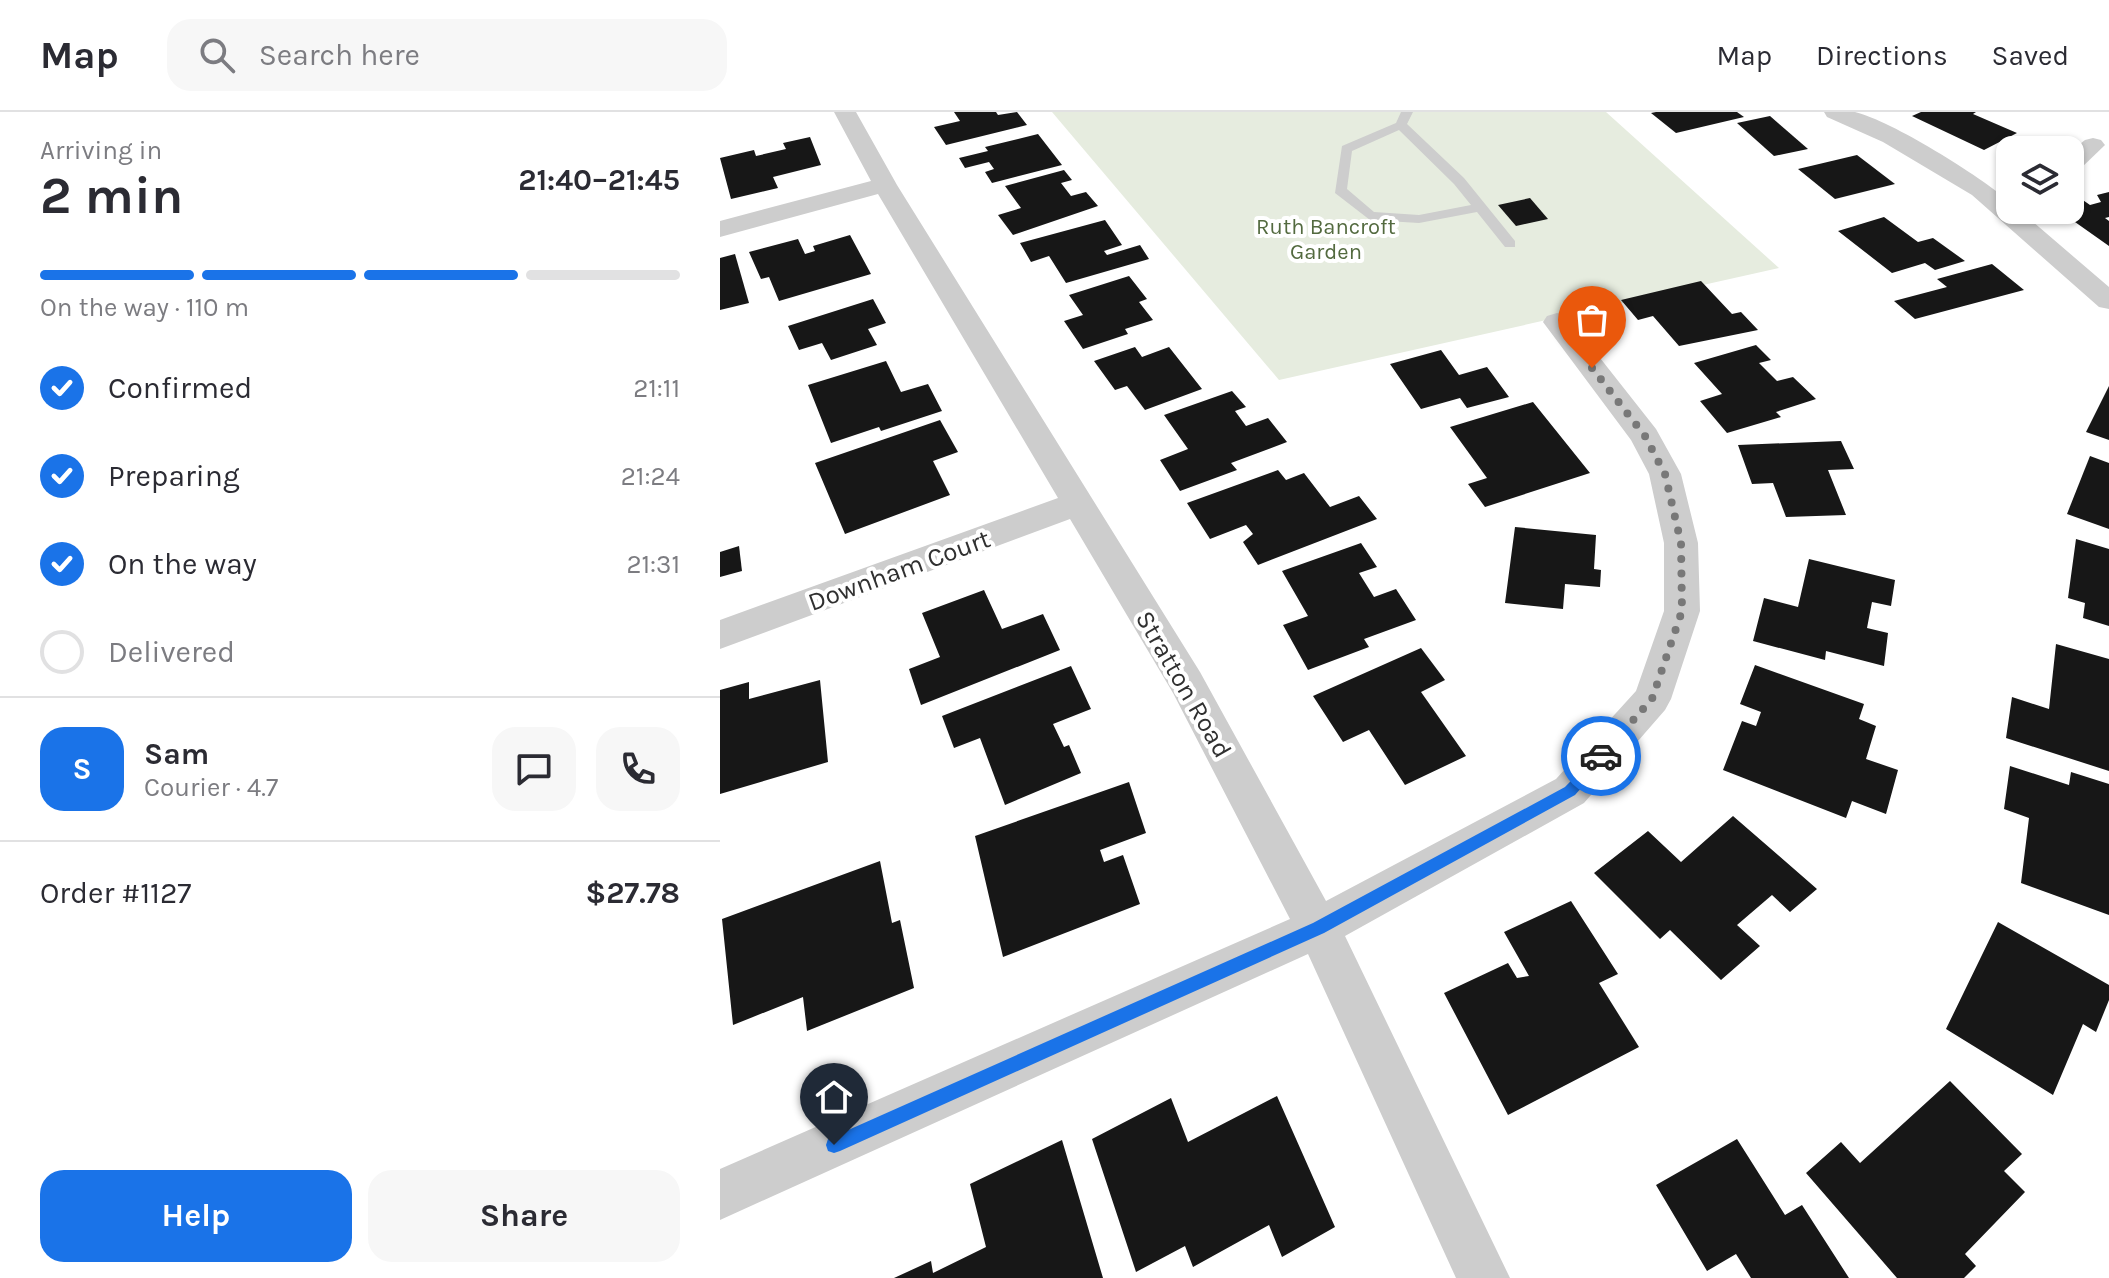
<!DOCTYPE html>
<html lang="en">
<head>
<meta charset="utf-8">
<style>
  :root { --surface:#fff; --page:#f7f7f7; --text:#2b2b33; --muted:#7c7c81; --line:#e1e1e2; --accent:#1a73e8 }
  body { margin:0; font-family:Karla,sans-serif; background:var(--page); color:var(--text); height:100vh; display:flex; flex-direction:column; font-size:30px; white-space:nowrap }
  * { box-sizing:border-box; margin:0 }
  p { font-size:26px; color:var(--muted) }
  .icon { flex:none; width:44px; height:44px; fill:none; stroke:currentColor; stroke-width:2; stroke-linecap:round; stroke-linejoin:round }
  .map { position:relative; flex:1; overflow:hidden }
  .side { display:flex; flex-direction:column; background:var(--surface); width:720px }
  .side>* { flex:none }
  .fabs { position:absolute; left:1276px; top:24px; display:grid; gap:16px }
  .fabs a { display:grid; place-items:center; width:88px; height:88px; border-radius:16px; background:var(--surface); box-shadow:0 2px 6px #0004; font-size:40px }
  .pin { position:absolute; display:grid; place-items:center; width:68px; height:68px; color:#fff; margin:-82px -34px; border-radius:50% 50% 50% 0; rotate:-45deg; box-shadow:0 0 8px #0007 }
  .pin .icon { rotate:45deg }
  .courier { position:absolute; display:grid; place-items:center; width:80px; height:80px; margin:-40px; border:6px solid #1a73e8; border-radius:50%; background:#fff; color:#222; box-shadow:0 2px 10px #0007 }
  .overview em { font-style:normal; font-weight:700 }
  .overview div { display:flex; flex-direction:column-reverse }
  .overview { display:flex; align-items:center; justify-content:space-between; height:136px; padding:0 40px }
  h1 { font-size:52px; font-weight:700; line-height:60px }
  .bar { display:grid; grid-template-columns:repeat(4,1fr); gap:12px 8px; align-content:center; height:96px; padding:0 40px }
  .bar i { height:10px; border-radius:6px; background:var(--line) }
  .bar .selected { background:var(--accent) }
  .bar p { grid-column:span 4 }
  .line { display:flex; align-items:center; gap:20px; padding:0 40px; border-top:2px solid var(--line) }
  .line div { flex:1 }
  .round { display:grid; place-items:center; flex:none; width:84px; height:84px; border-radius:24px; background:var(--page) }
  ol { padding:0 40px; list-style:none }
  li { display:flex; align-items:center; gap:24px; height:88px }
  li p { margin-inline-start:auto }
  li .icon { padding:8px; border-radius:50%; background:var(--accent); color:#fff; stroke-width:4 }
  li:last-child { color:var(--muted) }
  li i { width:44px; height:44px; border:4px solid var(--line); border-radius:50% }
  .button { display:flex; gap:16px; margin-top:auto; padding:16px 40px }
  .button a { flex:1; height:92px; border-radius:24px; background:var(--accent); color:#fff; font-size:32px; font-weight:700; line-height:92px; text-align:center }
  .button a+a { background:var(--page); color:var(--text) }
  header { display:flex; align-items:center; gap:48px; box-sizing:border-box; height:112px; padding:0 40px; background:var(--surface); border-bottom:2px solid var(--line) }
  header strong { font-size:38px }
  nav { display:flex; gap:44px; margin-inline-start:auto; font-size:28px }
  .search { width:560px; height:72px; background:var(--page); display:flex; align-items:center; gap:20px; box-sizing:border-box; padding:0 28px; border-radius:24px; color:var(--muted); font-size:30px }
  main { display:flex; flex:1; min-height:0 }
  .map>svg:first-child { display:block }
  .green { fill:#e6ecdf }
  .building { fill:#171717 }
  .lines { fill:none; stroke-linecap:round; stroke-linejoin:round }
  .service { fill:#cdcdcd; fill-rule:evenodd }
  .minor { fill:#cdcdcd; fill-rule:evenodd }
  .route { fill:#1a73e8 }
  .done { stroke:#787878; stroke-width:8; stroke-dasharray:0 14.4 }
  .labels { text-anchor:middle; stroke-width:8; stroke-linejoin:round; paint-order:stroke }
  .far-park-label { font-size:22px; fill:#536a3f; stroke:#fff }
  .street-label { font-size:26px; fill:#303030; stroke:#fff }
</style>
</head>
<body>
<header>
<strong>Map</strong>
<div class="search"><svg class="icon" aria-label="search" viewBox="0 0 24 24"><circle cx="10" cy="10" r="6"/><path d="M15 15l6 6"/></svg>Search here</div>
<nav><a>Map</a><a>Directions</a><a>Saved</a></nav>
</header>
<main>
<section class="side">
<div class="overview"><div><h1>2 min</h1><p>Arriving in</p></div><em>21:40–21:45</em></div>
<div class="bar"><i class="selected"></i><i class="selected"></i><i class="selected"></i><i></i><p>On the way · 110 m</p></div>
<ol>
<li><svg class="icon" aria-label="check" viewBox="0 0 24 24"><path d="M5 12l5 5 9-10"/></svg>Confirmed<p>21:11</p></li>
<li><svg class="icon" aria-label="check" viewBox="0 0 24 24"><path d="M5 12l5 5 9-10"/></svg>Preparing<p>21:24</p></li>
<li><svg class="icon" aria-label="check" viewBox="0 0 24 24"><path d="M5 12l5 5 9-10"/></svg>On the way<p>21:31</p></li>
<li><i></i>Delivered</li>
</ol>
<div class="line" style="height:144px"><b class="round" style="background:var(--accent);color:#fff">S</b><div><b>Sam</b><p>Courier · 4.7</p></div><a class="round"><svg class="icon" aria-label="chat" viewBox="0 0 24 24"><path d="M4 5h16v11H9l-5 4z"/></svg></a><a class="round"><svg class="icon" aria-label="phone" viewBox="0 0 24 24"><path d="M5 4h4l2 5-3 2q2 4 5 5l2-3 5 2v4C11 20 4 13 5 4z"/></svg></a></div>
<div class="line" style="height:104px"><div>Order #1127</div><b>$27.78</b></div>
<div class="button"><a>Help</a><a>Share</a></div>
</section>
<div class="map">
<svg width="1389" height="1166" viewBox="0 0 1389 1166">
  <rect width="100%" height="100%" fill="#fff"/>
  <!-- green -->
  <path class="green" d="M 332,0 L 886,0 L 1059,156 L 559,268 Z"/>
  <!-- building -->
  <g class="building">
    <path d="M 234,0 L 276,0 L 278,3 L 297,0 L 307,13 L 226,33 L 214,15 L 240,9 Z"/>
    <path d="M 936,0 L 1017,0 L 1024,5 L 956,21 L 931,1 Z"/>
    <path d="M 1201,0 L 1256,0 L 1253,2 L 1297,21 L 1264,38 L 1192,4 Z"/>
    <path d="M 1050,4 L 1088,37 L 1054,44 L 1017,11 Z"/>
    <path d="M 318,22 L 342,53 L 272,71 L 265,60 L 274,57 L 269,50 L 245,56 L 239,46 L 268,39 L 265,35 Z"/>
    <path d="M 90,25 L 101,53 L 53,65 L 58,76 L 11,87 L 0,46 L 34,38 L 36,44 L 66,37 L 63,31 Z"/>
    <path d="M 1137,43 L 1175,72 L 1115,87 L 1078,57 Z"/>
    <path d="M 344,58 L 352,68 L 341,71 L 351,84 L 366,80 L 378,94 L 293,123 L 278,103 L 301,96 L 285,74 Z"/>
    <path d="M 1389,80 L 1389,105 L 1385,106 L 1389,109 L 1389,134 L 1338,98 L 1350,98 L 1350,86 L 1357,84 L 1370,93 L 1381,90 L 1377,83 Z"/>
    <path d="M 810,86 L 828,107 L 796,114 L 778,93 Z"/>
    <path d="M 1164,105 L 1198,130 L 1213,126 L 1245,149 L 1215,158 L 1205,151 L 1172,161 L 1118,119 Z"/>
    <path d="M 385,108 L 402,133 L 384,139 L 387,143 L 420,133 L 429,147 L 346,171 L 329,144 L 311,150 L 300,131 Z"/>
    <path d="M 130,123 L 151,162 L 59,189 L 49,165 L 41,167 L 29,140 L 78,127 L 85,142 L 95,139 L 93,134 Z"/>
    <path d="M 15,142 L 29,191 L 0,198 L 0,146 Z"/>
    <path d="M 1272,152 L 1304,178 L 1195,207 L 1174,189 L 1227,175 L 1217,167 Z"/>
    <path d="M 409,164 L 427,187 L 419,190 L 433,208 L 405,217 L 408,222 L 363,237 L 344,209 L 363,203 L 349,183 Z"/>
    <path d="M 981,169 L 1012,202 L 1021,200 L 1038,218 L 959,234 L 933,204 L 918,208 L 901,188 Z"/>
    <path d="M 153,187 L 166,211 L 148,217 L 157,233 L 111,248 L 102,231 L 79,238 L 68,214 Z"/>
    <path d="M 1036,233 L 1051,248 L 1039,251 L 1057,269 L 1073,265 L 1096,287 L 1056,300 L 1061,305 L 1007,321 L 980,289 L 1002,282 L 974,251 Z"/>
    <path d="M 415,235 L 422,245 L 449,235 L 482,277 L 425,298 L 407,274 L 395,278 L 374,249 Z"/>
    <path d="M 721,238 L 739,263 L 767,255 L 789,285 L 747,296 L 740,286 L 701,297 L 670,252 Z"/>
    <path d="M 166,249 L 181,280 L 208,272 L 222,299 L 161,319 L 159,315 L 111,331 L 88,273 Z"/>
    <path d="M 1389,274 L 1389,328 L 1366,320 Z"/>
    <path d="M 512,279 L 526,295 L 515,299 L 526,314 L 548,306 L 567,330 L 511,351 L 517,358 L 460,379 L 440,348 L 468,337 L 444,303 Z"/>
    <path d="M 813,290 L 870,361 L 765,395 L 748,372 L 767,366 L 730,315 Z"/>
    <path d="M 220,308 L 238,340 L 213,349 L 230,383 L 125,422 L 95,351 Z"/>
    <path d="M 1121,329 L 1134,357 L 1108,358 L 1126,403 L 1066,405 L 1053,371 L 1032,372 L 1018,333 Z"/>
    <path d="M 1370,344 L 1389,351 L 1389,417 L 1347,402 Z"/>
    <path d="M 558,358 L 566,368 L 584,361 L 610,395 L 639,384 L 657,407 L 538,453 L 523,430 L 533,422 L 526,413 L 490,427 L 467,391 Z"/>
    <path d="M 795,415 L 876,423 L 874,457 L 881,458 L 880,475 L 845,472 L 843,497 L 785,491 Z"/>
    <path d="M 1356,427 L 1389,437 L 1389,514 L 1363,506 L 1365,491 L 1348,486 Z"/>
    <path d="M 641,431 L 657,455 L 639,461 L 654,485 L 676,477 L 696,508 L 644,527 L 649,535 L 588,558 L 563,513 L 588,504 L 562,459 Z"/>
    <path d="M 19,434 L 22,459 L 0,465 L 0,440 Z"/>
    <path d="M 1089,447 L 1175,468 L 1171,494 L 1152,490 L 1147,516 L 1168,521 L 1164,554 L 1106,539 L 1105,548 L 1033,529 L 1044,486 L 1078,495 Z"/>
    <path d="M 264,478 L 282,517 L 323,502 L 340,538 L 201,593 L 189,557 L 220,545 L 202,501 Z"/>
    <path d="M 1336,532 L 1389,547 L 1389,659 L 1286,626 L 1292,585 L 1329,597 Z"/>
    <path d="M 701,536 L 725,568 L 701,580 L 746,644 L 685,673 L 649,618 L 623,630 L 593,584 Z"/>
    <path d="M 1035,553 L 1144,592 L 1139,607 L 1156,614 L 1146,647 L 1178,658 L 1166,702 L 1132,689 L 1126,706 L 1003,658 L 1022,609 L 1036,614 L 1041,600 L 1020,592 Z"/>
    <path d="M 351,554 L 371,597 L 333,612 L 344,635 L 349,633 L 361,661 L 285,693 L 260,626 L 234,636 L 222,604 Z"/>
    <path d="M 100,568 L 108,650 L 0,682 L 0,578 L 29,570 L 29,587 Z"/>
    <path d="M 1290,654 L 1349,673 L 1351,660 L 1389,672 L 1389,803 L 1301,771 L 1309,706 L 1284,697 Z"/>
    <path d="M 409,670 L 426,721 L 380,738 L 384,750 L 403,743 L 420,792 L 283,845 L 255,724 Z"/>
    <path d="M 1013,704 L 1097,777 L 1070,800 L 1052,783 L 1017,813 L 1040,834 L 1001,868 L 950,818 L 940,827 L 874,761 L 928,719 L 961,750 Z"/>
    <path d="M 160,749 L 172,811 L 180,808 L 194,876 L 87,919 L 83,885 L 13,913 L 2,807 Z"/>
    <path d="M 851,789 L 898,862 L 879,871 L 919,935 L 788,1003 L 724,881 L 788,851 L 797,866 L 809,864 L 784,820 Z"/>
    <path d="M 1278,810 L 1389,873 L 1389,888 L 1376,920 L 1363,912 L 1333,983 L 1226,917 Z"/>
    <path d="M 1230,969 L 1302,1042 L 1284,1059 L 1305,1080 L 1245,1142 L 1256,1154 L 1244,1166 L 1177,1166 L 1086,1061 L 1121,1030 L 1140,1051 Z"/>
    <path d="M 557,984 L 615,1115 L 562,1145 L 549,1113 L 473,1155 L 465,1134 L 416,1160 L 372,1027 L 451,986 L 468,1030 Z"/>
    <path d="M 1017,1027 L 1065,1103 L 1082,1093 L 1129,1166 L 1031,1166 L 1016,1142 L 987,1159 L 936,1073 Z"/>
    <path d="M 342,1028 L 383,1166 L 174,1166 L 211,1149 L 213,1161 L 266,1135 L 250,1072 Z"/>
  </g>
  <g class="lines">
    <!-- service -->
    <path class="service" d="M 681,0 L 693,0 L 687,12 L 744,66 L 795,129 L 795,135 L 785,135 L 757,100 L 699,111 L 650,108 L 615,81 L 622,34 L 676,11 ZM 679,18 L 734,72 L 751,93 L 699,103 L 654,100 L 627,77 L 632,39 Z"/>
    <!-- minor -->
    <g class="minor">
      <path d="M 114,0 L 136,0 L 177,73 L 480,560 L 606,789 L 836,667 L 916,579 L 944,499 L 944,431 L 929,362 L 911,328 L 823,210 L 827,204 L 837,201 L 847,204 L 936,317 L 961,362 L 978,431 L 980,499 L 951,587 L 945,598 L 864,691 L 625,824 L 790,1166 L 736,1166 L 588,842 L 0,1108 L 0,1057 L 570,807 L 453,581 L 350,407 L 0,537 L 0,508 L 338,386 L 158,82 L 0,125 L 0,109 L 151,69 Z"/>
      <path d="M 1104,0 C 1113,0 1125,0 1135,0 C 1172,9 1260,64 1290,90 L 1290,98 L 1299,98 L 1389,175 L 1389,197 L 1379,195 L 1252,83 L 1163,30 L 1107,5 Z"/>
      <path d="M 1373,26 L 1381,28 L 1385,33 L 1359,58 L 1350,60 L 1350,40 L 1365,28 Z"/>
    </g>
  </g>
  <!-- route -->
  <path class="route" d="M 881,638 L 888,644 L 886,648 L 855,683 L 604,821 L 120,1039 L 114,1041 L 108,1039 L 106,1033 L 108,1027 L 593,811 L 845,675 Z"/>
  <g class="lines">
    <!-- done -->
    <path class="done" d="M 872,256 L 925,324 L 945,362 L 961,431 L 962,499 L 932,587 L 881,644"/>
  </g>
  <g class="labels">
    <!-- far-park labels -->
    <g class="far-park-label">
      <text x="606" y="122">Ruth Bancroft<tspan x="606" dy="25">Garden</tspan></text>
    </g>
    <!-- street labels -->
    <g class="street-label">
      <text transform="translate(179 458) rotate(-20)" y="9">Downham Court</text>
      <text transform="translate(464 572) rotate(60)" y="9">Stratton Road</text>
    </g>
  </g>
</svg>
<div class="fabs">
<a><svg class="icon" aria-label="layers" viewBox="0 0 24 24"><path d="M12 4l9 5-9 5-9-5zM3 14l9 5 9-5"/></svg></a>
</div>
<div class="pin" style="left:872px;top:256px;background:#ea580c"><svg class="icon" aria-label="bag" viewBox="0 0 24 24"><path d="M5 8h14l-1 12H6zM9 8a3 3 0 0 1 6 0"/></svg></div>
<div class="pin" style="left:114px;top:1033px;background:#1f2937"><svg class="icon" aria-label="home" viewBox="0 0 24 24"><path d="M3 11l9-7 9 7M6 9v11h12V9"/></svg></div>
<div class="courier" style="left:881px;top:644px"><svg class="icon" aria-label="car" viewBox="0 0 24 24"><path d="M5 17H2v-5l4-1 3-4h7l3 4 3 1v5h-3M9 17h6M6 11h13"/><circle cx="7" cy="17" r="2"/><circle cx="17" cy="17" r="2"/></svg></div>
</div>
</main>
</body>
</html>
